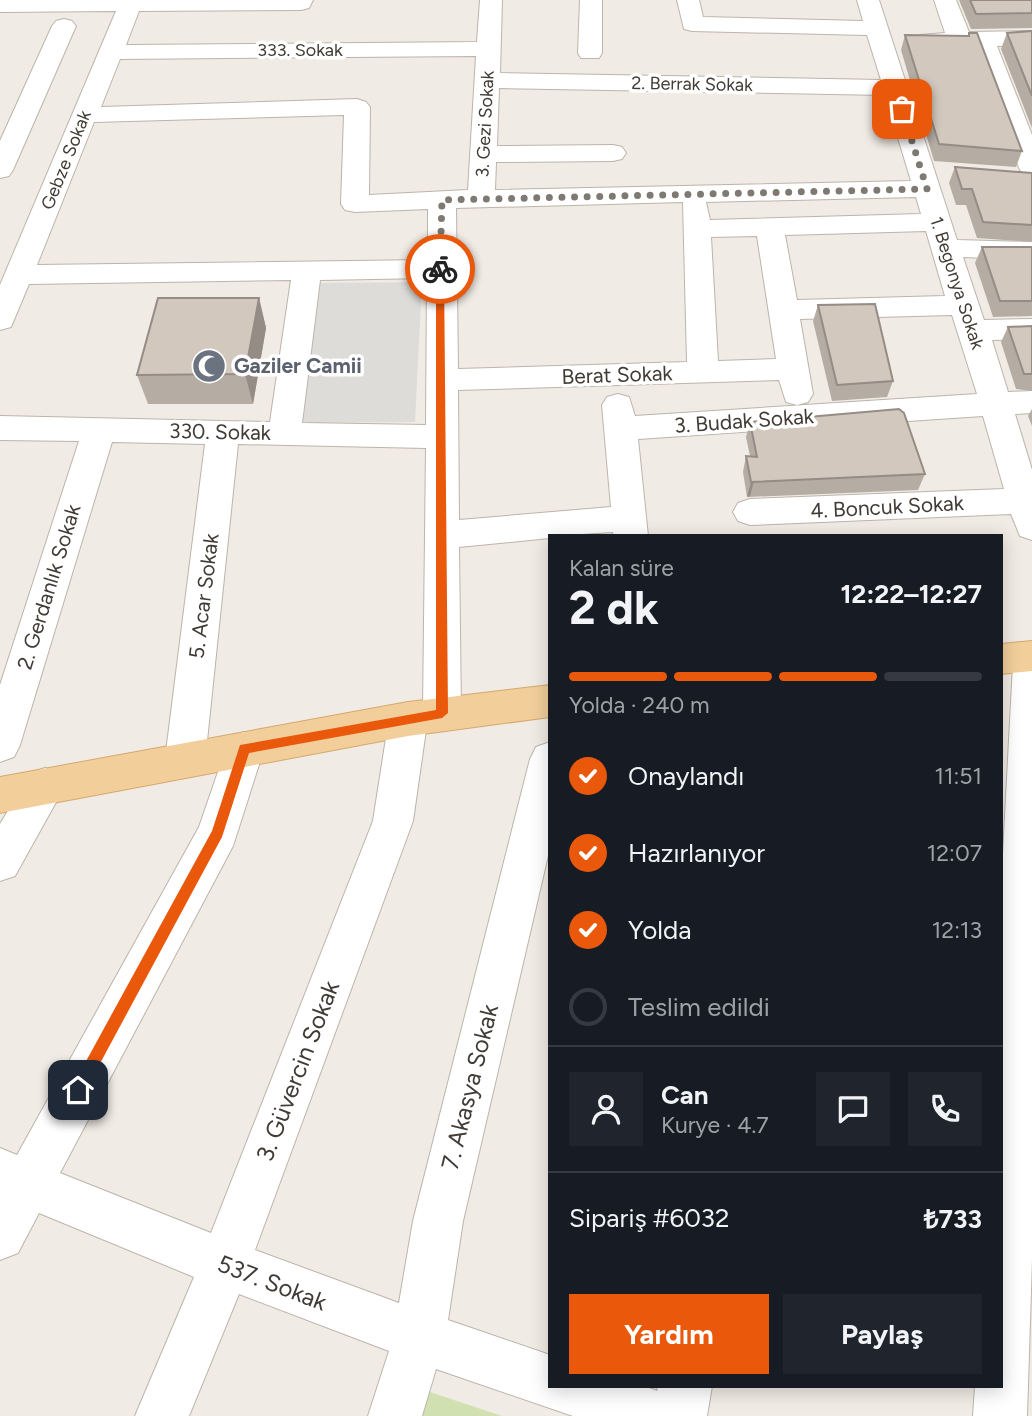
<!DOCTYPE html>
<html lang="tr">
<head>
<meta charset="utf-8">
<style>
  :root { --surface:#171b24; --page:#20242c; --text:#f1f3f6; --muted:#9ea1a6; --line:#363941; --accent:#ea580c }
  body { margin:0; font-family:Figtree,sans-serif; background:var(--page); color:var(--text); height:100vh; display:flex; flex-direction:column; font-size:26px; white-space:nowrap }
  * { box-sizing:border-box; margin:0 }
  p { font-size:23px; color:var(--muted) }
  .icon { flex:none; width:38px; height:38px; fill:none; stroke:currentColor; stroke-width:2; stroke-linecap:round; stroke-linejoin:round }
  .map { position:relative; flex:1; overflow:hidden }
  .drawer { position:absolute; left:548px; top:534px; width:455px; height:854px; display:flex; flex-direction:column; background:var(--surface); border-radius:0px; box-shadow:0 4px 18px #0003 }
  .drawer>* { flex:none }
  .pin { position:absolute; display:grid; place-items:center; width:60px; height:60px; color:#fff; margin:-30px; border-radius:14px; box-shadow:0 4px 10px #0006 }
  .courier { position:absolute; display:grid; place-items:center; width:70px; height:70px; margin:-35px; border:5px solid #ea580c; border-radius:50%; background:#fff; color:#222; box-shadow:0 2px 9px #0007 }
  .summary em { font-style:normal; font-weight:700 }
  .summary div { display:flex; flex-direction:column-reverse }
  .summary { display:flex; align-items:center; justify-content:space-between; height:119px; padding:0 21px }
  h1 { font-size:46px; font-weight:700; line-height:52px }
  .bar { display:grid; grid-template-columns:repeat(4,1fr); gap:10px 7px; align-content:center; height:84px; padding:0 21px }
  .bar i { height:9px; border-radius:5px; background:var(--line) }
  .bar .selected { background:var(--accent) }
  .bar p { grid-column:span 4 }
  .line { display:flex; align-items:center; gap:18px; padding:0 21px; border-top:2px solid var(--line) }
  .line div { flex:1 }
  .round { display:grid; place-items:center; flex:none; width:74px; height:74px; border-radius:0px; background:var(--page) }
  ol { padding:0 21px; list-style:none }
  li { display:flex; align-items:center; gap:21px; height:77px }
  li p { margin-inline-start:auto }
  li .icon { padding:7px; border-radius:50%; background:var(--accent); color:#fff; stroke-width:4 }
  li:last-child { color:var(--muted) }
  li i { width:38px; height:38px; border:4px solid var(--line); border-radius:50% }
  .action { display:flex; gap:14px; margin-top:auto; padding:14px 21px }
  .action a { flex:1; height:80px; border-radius:0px; background:var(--accent); color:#fff; font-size:28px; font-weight:700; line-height:80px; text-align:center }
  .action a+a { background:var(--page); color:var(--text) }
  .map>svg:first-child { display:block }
  .green { fill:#d1e0b1 }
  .parking { fill:#dedcd9 }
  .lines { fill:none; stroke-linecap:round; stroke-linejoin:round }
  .minor-casing { stroke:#bdb4ab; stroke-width:2 }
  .major-casing { stroke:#d5a86e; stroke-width:2 }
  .minor { fill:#fff; fill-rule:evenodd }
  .major { fill:#f2ce9b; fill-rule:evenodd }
  .wall { fill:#b5aca3 }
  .shaded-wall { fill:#948c85 }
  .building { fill:#d3c8be; stroke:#948c85; stroke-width:2 }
  .route { fill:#ea580c }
  .done { stroke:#7e7972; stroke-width:7; stroke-dasharray:0 12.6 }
  .labels { text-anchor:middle; stroke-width:7; stroke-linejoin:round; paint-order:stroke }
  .far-street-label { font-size:18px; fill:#413b35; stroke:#fff }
  .worship-label { font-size:21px; font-weight:bold; fill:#5b616d; stroke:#fff; text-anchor:start }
  .street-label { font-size:21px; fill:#413b35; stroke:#fff }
  .near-street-label { font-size:24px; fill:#413b35; stroke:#fff }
</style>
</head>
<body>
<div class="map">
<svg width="1032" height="1416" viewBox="0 0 1032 1416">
  <rect width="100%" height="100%" fill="#f0ebe4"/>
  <!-- green -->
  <path class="green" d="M 427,1391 L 502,1416 L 420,1416 Z"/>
  <!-- parking -->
  <path class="parking" d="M 422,282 L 415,422 L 294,423 L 314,283 Z"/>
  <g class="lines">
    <!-- minor casing -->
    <g class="minor-casing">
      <g id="minor">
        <path d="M 0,0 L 313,0 L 309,8 L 301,10 L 139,11 L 126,45 L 477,42 L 480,0 L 502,0 L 500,73 L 881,80 L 867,35 L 692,31 L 684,29 L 677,0 L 699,0 L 703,17 L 863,21 L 857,0 L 879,0 L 957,240 L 1032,242 L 1032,260 L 963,257 L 984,320 L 1032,319 L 1032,339 L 992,340 L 1008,392 L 1032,391 L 1032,413 L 1015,414 L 1032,470 L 1032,540 L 1020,536 L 1011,514 L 750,525 L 738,521 L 733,512 L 738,503 L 750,499 L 1004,489 L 983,416 L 638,439 L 648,536 L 614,536 L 613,532 L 550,536 L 550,538 L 459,547 L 461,714 L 456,726 L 442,730 L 427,723 L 413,821 L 255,1250 L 399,1303 L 413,1221 L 530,759 L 536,747 L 550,742 L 550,847 L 463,1221 L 448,1320 L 550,1355 L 550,1386 L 644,1386 L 657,1391 L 658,1386 L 712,1386 L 707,1416 L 573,1416 L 436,1369 L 422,1416 L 368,1416 L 389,1351 L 239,1294 L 189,1416 L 135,1416 L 194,1277 L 39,1213 L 18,1253 L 0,1260 L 0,1148 L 17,1155 L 199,827 L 230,737 L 244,732 L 258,737 L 264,749 L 233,846 L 60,1173 L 211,1233 L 373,821 L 389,719 L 394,707 L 408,702 L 423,709 L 426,448 L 238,444 L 205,760 L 199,772 L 185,777 L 171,772 L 165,760 L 205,444 L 112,442 L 20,745 L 14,757 L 0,762 L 0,685 L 79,441 L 0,440 L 0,416 L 270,422 L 291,280 L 29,284 L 11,327 L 0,330 L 0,285 L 116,11 L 0,12 ZM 476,56 L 468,190 L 369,195 L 370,107 L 366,102 L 357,99 L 101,107 L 120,59 ZM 499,88 L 885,95 L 911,181 L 495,190 L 496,162 L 613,161 L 622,159 L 626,153 L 622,147 L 613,145 L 497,146 ZM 344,115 L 341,204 L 345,210 L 355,212 L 428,209 L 428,260 L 37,265 L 94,122 ZM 916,197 L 921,214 L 710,220 L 706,202 ZM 683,202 L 687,362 L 458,369 L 456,208 ZM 926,231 L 945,296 L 797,300 L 785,235 ZM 757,236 L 776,359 L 718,361 L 711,237 ZM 427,278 L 426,425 L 302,423 L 320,280 ZM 952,315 L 977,394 L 635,416 L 629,397 L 618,394 L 607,397 L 602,405 L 611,507 L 459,520 L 458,390 L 779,380 L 786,402 L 797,405 L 808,402 L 813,394 L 800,319 Z"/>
        <path d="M 580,0 L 602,0 L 602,53 L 599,58 L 581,58 L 578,53 Z"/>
        <path d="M 934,0 L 956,0 L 969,32 L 1032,31 L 1032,45 L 997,46 L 1032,135 L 1032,176 L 1023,174 L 1019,168 L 973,46 L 920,45 L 916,40 L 920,35 L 945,33 Z"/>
        <path d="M 64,19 L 72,21 L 76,26 L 13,170 L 9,176 L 0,178 L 0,141 L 52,26 L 56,21 Z"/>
        <path d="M 1032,648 L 1032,1259 L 1027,1416 L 973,1416 L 975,1386 L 1001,1386 L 1001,892 L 1013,664 L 1019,653 Z"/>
        <path d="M 45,768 L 59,773 L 65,786 L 15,876 L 0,881 L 0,824 L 31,773 Z"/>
      </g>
    </g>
    <!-- major casing -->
    <g class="major-casing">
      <g id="major">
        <path d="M 1032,641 L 1032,671 L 1001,674 L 1001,644 Z"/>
        <path d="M 550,685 L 550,717 L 408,736 L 0,813 L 0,777 L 408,702 Z"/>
      </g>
    </g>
    <!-- minor -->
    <use href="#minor" class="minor"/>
    <!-- major -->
    <use href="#major" class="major"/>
  </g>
  <!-- wall -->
  <g class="wall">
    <path d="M 959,0 L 1032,0 L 1032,28 L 971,29 Z"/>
    <path d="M 1032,31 L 1032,128 L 1001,49 L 1007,33 Z"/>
    <path d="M 969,33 L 1022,151 L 1016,167 L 934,161 L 901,50 L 905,35 L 968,36 Z"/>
    <path d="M 955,167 L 1032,173 L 1032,242 L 977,238 L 966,205 L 956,205 L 949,183 Z"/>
    <path d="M 982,247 L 1032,247 L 1032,316 L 993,317 L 975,263 Z"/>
    <path d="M 259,298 L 266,328 L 253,404 L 148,404 L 137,375 Z"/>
    <path d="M 818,305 L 893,381 L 887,397 L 832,401 L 813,321 Z"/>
    <path d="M 1032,326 L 1032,391 L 1016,389 L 1001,342 L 1008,327 Z"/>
    <path d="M 1032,409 L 1032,426 L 1028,416 Z"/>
    <path d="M 750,422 L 925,474 L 918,490 L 747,497 L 743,472 L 746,456 L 750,456 L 746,437 Z"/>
  </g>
  <!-- shaded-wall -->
  <g class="shaded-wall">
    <path d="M 259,298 L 266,328 L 253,404 L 245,374 Z"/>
    <path d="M 754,481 L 750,496 L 747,497 L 751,482 Z"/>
  </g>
  <!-- building -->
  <g class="building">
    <path d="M 970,0 L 1032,0 L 1032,13 L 976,14 Z"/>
    <path d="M 1032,31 L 1032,96 L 1007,33 Z"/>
    <path d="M 969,33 L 977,33 L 1022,151 L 939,144 L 905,35 L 969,36 Z"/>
    <path d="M 955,167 L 1032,173 L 1032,225 L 983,222 L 972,189 L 962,189 Z"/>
    <path d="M 982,247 L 1032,247 L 1032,301 L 1000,301 Z"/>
    <path d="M 158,298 L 259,298 L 245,374 L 137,375 Z"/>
    <path d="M 875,304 L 893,381 L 837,385 L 818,305 Z"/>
    <path d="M 1032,326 L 1032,374 L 1024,374 L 1008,327 Z"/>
    <path d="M 899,409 L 904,413 L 925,474 L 751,482 L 746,456 L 757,457 L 750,422 Z"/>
  </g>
  <!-- route -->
  <path class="route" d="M 440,266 L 444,269 L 448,713 L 442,718 L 249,753 L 222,837 L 83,1095 L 73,1095 L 73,1085 L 212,831 L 240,745 L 436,710 L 436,269 Z"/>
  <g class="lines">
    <!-- done -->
    <path class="done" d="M 440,269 L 442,200 L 927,189 L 902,109"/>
  </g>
  <!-- icons -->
  <defs>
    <g id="mosque-disc" transform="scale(1.75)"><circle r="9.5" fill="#6b7280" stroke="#fff"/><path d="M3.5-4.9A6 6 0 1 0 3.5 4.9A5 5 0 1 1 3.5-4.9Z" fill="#fff"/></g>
  </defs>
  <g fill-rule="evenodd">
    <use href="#mosque-disc" x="209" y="366"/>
  </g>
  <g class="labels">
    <!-- far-street labels -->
    <g class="far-street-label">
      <text x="300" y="56">333. Sokak</text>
      <text transform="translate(692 84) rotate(1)" y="6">2. Berrak Sokak</text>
      <text transform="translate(485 124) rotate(-87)" y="6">3. Gezi Sokak</text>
      <text transform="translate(66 160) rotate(-68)" y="6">Gebze Sokak</text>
      <text transform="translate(957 283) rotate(72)" y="6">1. Begonya Sokak</text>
    </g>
    <!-- worship labels -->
    <g class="worship-label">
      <text x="234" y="373">Gaziler Camii</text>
    </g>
    <!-- street labels -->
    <g class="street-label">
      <text transform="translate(617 375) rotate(-2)" y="7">Berat Sokak</text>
      <text transform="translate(744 421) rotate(-4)" y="7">3. Budak Sokak</text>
      <text transform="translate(220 432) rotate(1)" y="7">330. Sokak</text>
      <text transform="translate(887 507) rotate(-3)" y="7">4. Boncuk Sokak</text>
      <text transform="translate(49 587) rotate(-73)" y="7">2. Gerdanlık Sokak</text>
      <text transform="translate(204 596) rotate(-83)" y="7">5. Acar Sokak</text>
    </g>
    <!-- near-street labels -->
    <g class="near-street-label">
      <text transform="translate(298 1071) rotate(-69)" y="8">3. Güvercin Sokak</text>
      <text transform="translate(470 1087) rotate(-76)" y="8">7. Akasya Sokak</text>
      <text transform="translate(272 1283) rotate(21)" y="8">537. Sokak</text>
    </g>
  </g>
</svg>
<div class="pin" style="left:902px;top:109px;background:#ea580c"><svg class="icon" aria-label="bag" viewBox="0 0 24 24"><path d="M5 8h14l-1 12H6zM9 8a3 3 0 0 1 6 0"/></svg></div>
<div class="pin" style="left:78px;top:1090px;background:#1f2937"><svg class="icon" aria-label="home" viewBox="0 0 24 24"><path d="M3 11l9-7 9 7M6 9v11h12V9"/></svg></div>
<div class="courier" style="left:440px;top:269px"><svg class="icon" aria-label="bike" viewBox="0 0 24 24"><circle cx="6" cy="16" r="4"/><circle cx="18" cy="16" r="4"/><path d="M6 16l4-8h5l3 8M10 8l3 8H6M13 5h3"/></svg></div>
<section class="drawer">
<div class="summary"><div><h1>2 dk</h1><p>Kalan süre</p></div><em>12:22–12:27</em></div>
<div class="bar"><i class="selected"></i><i class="selected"></i><i class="selected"></i><i></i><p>Yolda · 240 m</p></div>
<ol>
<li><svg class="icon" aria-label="check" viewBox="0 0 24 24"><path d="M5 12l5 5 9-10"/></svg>Onaylandı<p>11:51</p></li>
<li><svg class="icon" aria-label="check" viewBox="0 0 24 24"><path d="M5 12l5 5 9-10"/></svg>Hazırlanıyor<p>12:07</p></li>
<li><svg class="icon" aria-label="check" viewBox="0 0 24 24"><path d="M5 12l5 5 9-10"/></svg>Yolda<p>12:13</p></li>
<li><i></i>Teslim edildi</li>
</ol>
<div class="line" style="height:126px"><a class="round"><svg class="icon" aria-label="person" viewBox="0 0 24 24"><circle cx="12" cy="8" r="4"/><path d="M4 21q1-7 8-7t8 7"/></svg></a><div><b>Can</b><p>Kurye · 4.7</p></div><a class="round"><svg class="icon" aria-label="chat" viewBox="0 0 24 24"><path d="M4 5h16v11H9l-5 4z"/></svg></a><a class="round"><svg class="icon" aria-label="phone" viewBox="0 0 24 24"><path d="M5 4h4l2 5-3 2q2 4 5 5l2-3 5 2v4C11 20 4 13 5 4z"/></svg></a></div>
<div class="line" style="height:91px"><div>Sipariş #6032</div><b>₺733</b></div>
<div class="action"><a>Yardım</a><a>Paylaş</a></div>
</section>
</div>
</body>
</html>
